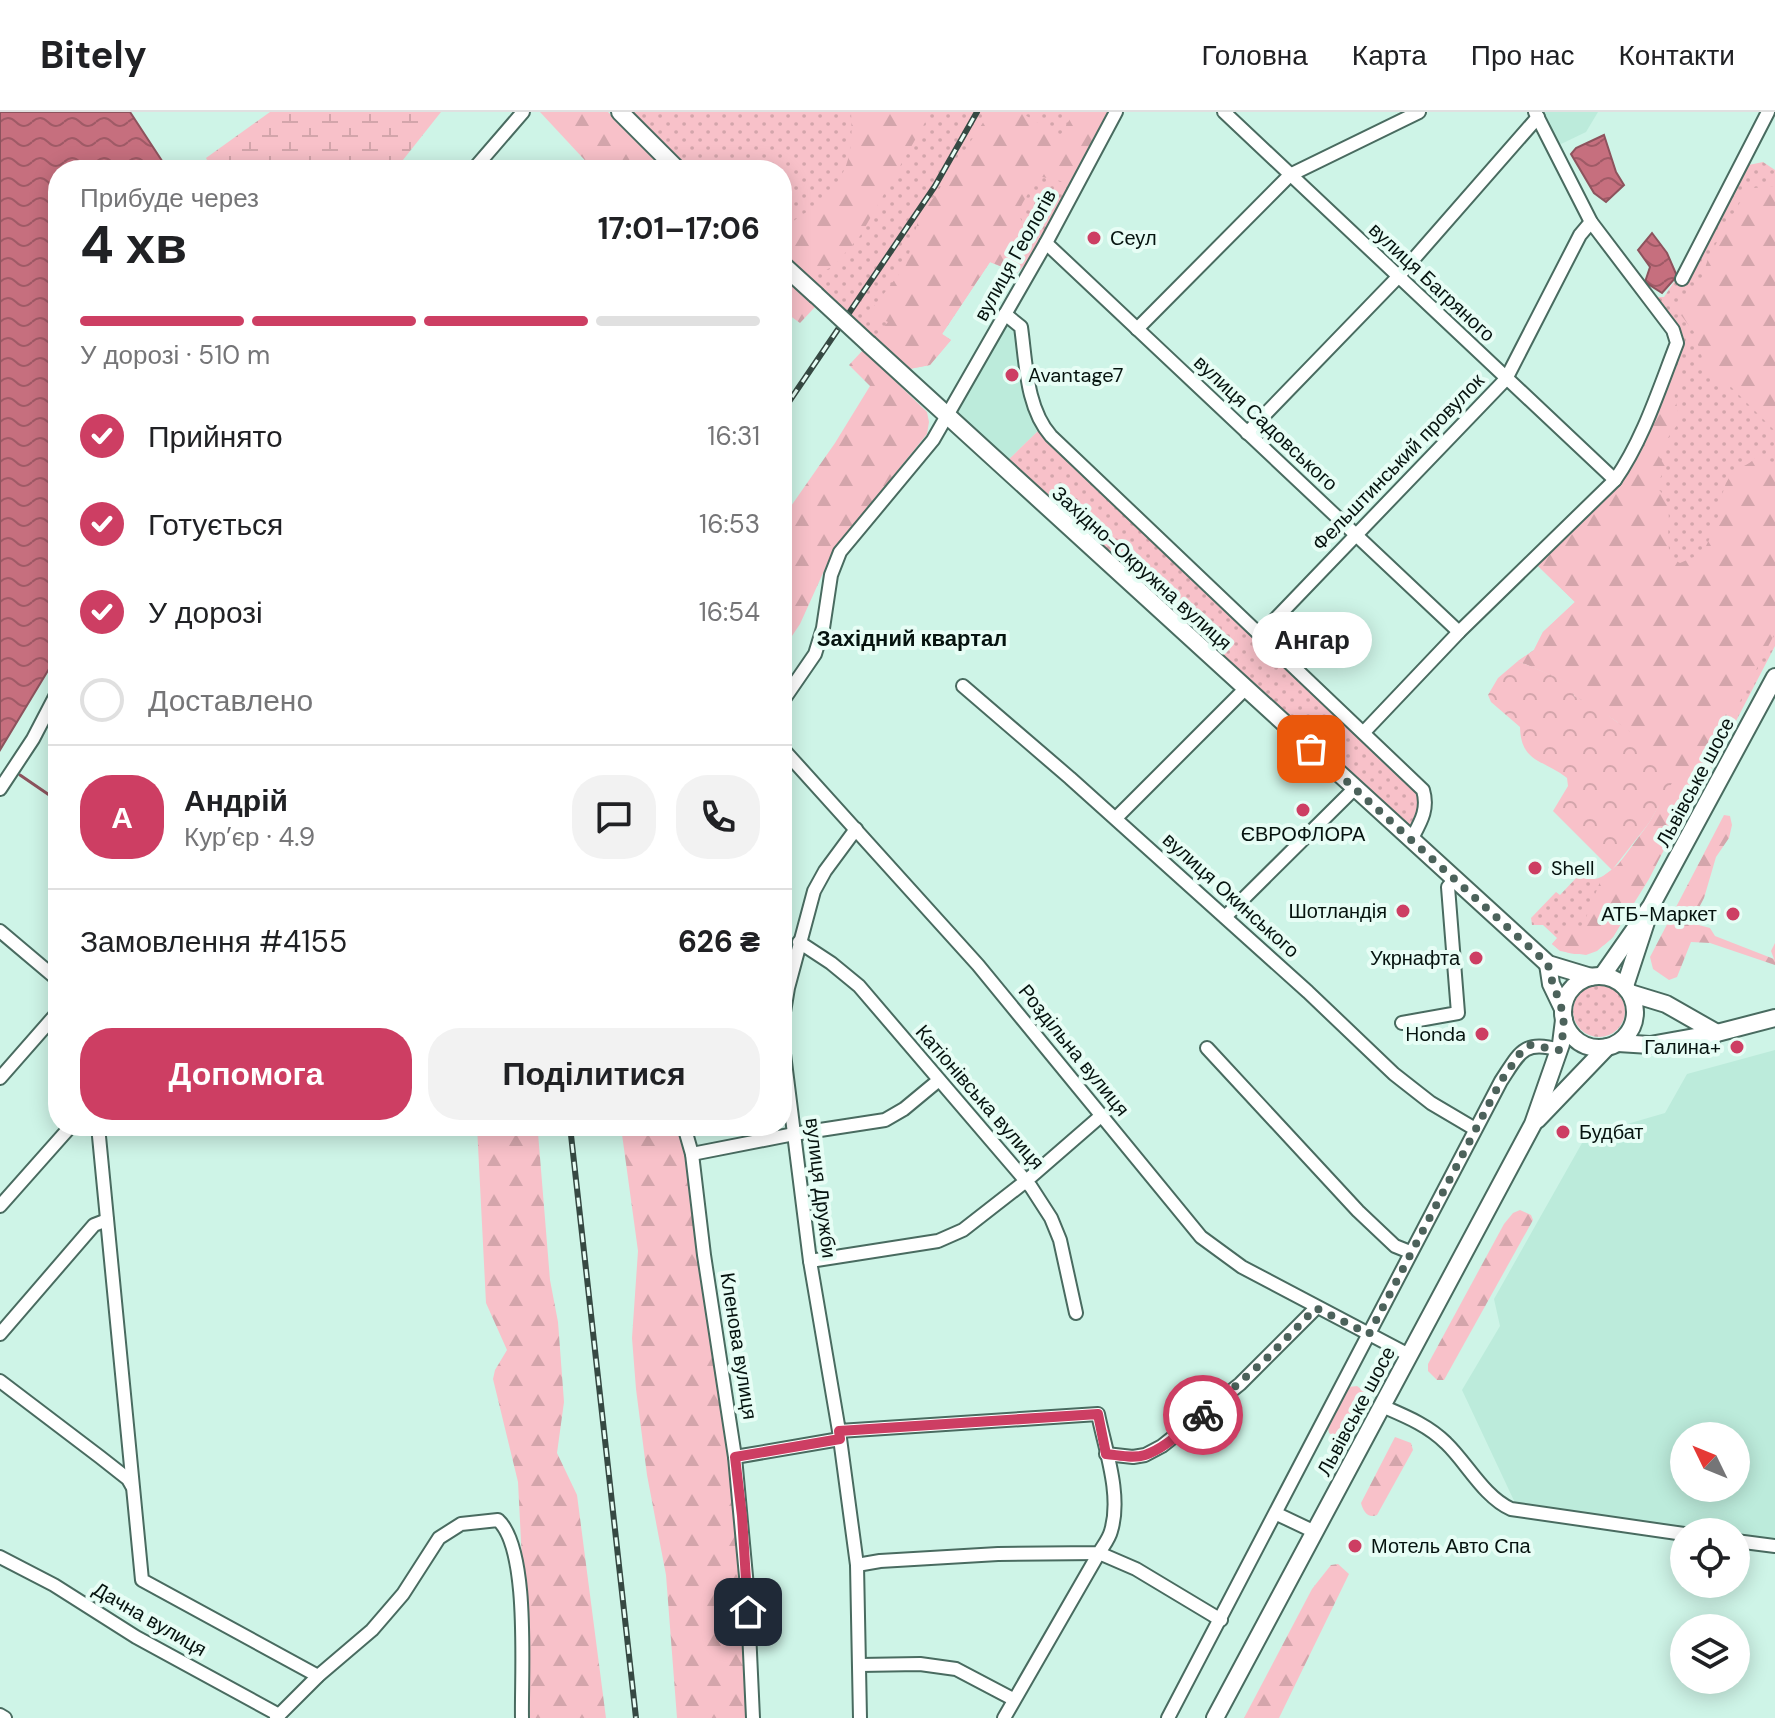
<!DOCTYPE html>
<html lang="uk">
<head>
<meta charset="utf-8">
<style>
  :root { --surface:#fff; --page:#f2f2f2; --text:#202124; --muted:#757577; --line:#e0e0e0; --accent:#cd3e63 }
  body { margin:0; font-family:"DM Sans",sans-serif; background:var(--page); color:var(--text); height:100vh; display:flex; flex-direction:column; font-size:30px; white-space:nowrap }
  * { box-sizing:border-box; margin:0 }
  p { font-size:26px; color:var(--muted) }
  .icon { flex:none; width:44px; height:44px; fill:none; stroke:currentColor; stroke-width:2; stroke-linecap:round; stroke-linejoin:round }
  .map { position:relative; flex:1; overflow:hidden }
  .panel { position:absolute; left:48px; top:48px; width:744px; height:976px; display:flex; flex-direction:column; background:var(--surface); border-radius:32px; box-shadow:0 4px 20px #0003 }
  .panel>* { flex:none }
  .needle { width:52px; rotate:313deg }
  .buttons { position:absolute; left:1670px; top:1310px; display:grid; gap:16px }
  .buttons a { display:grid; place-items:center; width:80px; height:80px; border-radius:50%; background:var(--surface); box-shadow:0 4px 20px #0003; font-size:40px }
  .pin { position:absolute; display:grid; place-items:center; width:68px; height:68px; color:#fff; margin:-34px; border-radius:16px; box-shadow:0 4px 12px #0006 }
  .courier { position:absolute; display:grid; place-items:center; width:80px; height:80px; margin:-40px; border:6px solid #cd3e63; border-radius:50%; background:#fff; color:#222; box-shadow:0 2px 10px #0007 }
  .bubble { position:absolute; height:56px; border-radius:28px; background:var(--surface); box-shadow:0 4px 20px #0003; font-size:26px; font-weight:700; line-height:56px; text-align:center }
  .headline em { font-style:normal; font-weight:700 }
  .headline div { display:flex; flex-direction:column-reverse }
  .headline { display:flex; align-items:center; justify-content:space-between; height:136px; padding:0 32px }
  h1 { font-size:52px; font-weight:700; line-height:60px }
  .bar { display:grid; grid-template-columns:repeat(4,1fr); gap:12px 8px; align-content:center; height:96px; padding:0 32px }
  .bar i { height:10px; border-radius:6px; background:var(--line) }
  .bar .current { background:var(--accent) }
  .bar p { grid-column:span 4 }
  .line { display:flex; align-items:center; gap:20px; padding:0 32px; border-top:2px solid var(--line) }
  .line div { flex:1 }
  .round { display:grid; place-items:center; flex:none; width:84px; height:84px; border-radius:32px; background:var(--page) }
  ol { padding:0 32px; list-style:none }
  li { display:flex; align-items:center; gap:24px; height:88px }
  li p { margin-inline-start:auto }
  li .icon { padding:8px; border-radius:50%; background:var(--accent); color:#fff; stroke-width:4 }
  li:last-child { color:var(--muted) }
  li i { width:44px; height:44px; border:4px solid var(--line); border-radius:50% }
  .primary-button { display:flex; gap:16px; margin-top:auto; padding:16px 32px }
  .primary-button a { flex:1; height:92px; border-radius:32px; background:var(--accent); color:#fff; font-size:32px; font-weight:700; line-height:92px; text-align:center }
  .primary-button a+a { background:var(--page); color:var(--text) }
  header { display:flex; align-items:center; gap:48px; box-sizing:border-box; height:112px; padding:0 40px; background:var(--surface); border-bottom:2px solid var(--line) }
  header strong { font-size:38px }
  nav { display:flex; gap:44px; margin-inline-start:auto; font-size:28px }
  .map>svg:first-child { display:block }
  .built { fill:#bcebdb; fill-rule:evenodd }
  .grass { fill:url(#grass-dots) }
  .forest { fill:url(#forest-firs) }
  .wetland { fill:url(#wetland-marsh) }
  .park { fill:url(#park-crowns) }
  .water { fill:url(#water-waves); stroke:#8c535d; stroke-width:2 }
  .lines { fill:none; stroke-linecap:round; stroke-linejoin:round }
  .stream { stroke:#8c535d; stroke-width:3 }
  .minor-casing { stroke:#496b60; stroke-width:16 }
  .major-casing { stroke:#496b60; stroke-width:20 }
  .minor { stroke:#fff; stroke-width:12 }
  .major { stroke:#fff; stroke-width:16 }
  .rail-casing { stroke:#364943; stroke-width:6 }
  .rail { stroke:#e7fdf5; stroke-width:3; stroke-dasharray:9; stroke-linecap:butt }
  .major-bridge-casing { stroke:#496b60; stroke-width:20; stroke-linecap:butt }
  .major-bridge { stroke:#fff; stroke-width:16 }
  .done { stroke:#4c625b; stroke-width:8; stroke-dasharray:0 14.4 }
  .route { stroke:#cd3e63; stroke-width:10 }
  .poi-dot { fill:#cd3e63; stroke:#e7fdf5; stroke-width:3 }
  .labels { text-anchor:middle; stroke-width:8; stroke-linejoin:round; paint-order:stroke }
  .poi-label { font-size:20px; fill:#06130f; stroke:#e7fdf5; text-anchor:start }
  .street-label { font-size:20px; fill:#06130f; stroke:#e7fdf5 }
  .neighbourhood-label { font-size:22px; font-weight:bold; fill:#06130f; stroke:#e7fdf5 }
</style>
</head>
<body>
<header>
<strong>Bitely</strong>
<nav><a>Головна</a><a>Карта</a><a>Про нас</a><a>Контакти</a></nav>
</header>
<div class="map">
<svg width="1775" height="1606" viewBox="0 0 1775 1606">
  <defs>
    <pattern id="grass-dots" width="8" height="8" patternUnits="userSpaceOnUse" patternTransform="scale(2)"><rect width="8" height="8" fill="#f8c1c9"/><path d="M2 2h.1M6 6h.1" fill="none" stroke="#d3a5ab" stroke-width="1.8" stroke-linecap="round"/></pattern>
    <pattern id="forest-firs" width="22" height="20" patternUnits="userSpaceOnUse" patternTransform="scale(2)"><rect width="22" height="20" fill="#f8c1c9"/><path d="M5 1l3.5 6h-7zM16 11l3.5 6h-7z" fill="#d3a5ab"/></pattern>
    <pattern id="wetland-marsh" width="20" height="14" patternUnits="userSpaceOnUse" patternTransform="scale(2)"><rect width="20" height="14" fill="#f8c1c9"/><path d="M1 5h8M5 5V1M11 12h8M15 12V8" fill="none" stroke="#d3a5ab"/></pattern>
    <pattern id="park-crowns" width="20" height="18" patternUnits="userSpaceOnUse" patternTransform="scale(2)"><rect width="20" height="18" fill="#f8c1c9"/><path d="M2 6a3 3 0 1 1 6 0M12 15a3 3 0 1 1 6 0" fill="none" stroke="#d3a5ab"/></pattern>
    <pattern id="water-waves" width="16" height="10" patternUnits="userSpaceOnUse" patternTransform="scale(2)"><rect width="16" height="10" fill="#c66f7e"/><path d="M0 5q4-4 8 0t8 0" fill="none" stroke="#9f5a66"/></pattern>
  </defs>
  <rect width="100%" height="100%" fill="#cef4e7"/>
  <!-- built -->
  <g class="built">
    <path d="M 1544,0 L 1598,0 L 1586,20 L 1559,33 Z"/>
    <path d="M 1006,207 L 1017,217 L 1040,317 L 1004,352 L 951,304 Z"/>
    <path d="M 1775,938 L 1775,1425 L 1773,1428 L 1736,1423 L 1736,1420 L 1713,1420 L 1516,1393 L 1462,1278 L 1500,1214 L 1494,1187 L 1586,1024 L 1665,1001 L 1687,962 ZM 1684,1324 L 1736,1324 L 1736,1376 L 1684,1376 Z"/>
  </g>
  <!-- grass -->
  <g class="grass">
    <path d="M 626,0 L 1112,0 L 1042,129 L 1017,161 L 990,150 L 942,222 L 951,228 L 930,253 L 909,257 L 782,144 L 782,58 L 684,58 Z"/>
    <path d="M 1763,50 L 1775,58 L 1775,534 L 1710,659 L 1613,825 C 1596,843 1572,849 1552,832 L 1557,826 L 1543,813 L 1532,813 L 1531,806 L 1556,780 L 1560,783 L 1579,763 C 1583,764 1587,767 1591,767 C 1614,770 1649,712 1660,694 L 1617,609 L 1574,584 L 1571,572 L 1518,549 L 1534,538 L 1543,520 L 1575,490 L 1537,453 L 1624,365 L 1663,283 L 1678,237 L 1657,185 L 1664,185 L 1674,170 L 1690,157 L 1744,54 Z"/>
    <path d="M 1040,317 L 1413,672 L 1422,688 L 1410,722 L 1004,352 Z"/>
    <circle cx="1599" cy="899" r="26"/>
  </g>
  <!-- forest -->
  <g class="forest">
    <path d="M 540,0 L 608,0 L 668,58 L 594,58 Z"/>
    <path d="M 851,0 L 931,0 L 860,124 L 833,155 L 814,162 L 782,134 C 782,106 808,104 825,86 C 851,58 853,35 851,0 Z"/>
    <path d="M 990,0 L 1020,0 L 1060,24 L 1074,0 L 1112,0 L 1074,72 L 1038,64 L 1017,101 L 1028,119 L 1042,129 L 1033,144 L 1017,161 L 990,150 L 942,222 L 951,228 L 930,253 L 909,257 L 875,225 L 888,210 L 880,206 L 865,206 L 906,153 L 918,109 Z"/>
    <path d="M 1775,74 L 1775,319 L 1731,275 L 1707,261 L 1694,220 L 1677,198 L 1702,165 L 1709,144 L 1746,80 L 1754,76 Z"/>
    <path d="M 782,165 L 815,195 L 800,211 L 782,198 Z"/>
    <path d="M 863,238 L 927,300 L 929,310 L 927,322 L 833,439 L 800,512 L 782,539 L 782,407 L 835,331 L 870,274 L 849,253 Z"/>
    <path d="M 1669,258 L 1682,264 L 1674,281 L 1680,309 L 1657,341 L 1666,356 L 1655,375 C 1680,391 1661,423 1672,447 L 1680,451 L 1703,441 C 1708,429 1715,417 1718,405 C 1722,390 1721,376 1731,363 C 1738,354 1748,355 1756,345 L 1775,351 L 1775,521 L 1649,767 L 1613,825 L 1597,839 L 1586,843 L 1560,839 L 1552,832 L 1565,818 L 1581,818 L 1602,765 L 1618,753 L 1649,711 L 1679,657 L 1601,598 L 1574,584 L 1571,572 L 1518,549 L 1534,538 L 1543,520 L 1575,490 L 1537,453 L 1624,365 L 1663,283 Z"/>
    <path d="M 1724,703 L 1730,704 L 1732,713 L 1729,726 L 1716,745 L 1704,786 L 1691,811 L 1710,816 L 1715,824 L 1774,847 L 1771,839 L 1775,831 L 1775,853 L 1710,831 L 1691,830 L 1677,865 L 1669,868 L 1653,857 L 1650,845 Z"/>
    <path d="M 477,1014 C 495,1014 525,1008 538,1021 L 550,1168 L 558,1210 L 564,1290 L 557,1341 L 577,1383 L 606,1606 L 530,1606 L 518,1370 L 493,1267 L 495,1258 L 507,1238 L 486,1191 Z"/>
    <path d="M 624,1014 L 684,1014 L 721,1247 L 753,1606 L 677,1606 L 666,1463 L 647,1363 L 636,1277 L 632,1226 L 638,1139 L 621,1015 Z"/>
    <path d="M 1520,1098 L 1531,1103 L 1533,1108 L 1444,1268 L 1437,1268 L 1428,1259 L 1428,1252 L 1504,1112 L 1513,1101 Z"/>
    <path d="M 1357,1274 L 1365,1280 C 1360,1297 1355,1320 1336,1325 L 1329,1321 C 1325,1304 1339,1288 1349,1275 Z"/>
    <path d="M 1395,1325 L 1411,1331 L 1413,1338 L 1377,1403 C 1368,1407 1363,1399 1361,1391 Z"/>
    <path d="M 1338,1452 L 1349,1462 L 1279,1606 L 1244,1606 L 1312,1477 L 1331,1453 Z"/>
  </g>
  <!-- wetland -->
  <path class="wetland" d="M 270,0 L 441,0 L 395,58 L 212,58 L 206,46 Z"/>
  <!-- park -->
  <path class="park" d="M 1518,549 L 1572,572 L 1574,584 L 1601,598 L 1680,657 L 1649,711 L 1612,758 L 1553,699 L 1568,674 L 1567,666 C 1543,647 1521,651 1520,615 L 1491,590 L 1488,583 L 1498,566 Z"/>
  <!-- water -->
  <g class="water">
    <path d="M 0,0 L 130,0 L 168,58 L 58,58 L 58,542 L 0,638 Z"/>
    <path d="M 1604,23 L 1616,60 L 1624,73 L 1606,90 L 1594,81 L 1571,42 L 1576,36 Z"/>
    <path d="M 1652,121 L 1667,141 L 1677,164 L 1662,181 L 1645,170 L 1650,155 L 1638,138 Z"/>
  </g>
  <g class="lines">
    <!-- stream -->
    <path class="stream" d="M 20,663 L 58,689"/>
    <!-- minor casing -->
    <g class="minor-casing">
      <g id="minor">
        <path d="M 1224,0 L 1615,368"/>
        <path d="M 473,58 L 523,0"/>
        <path d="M 1046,131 L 1459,520"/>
        <path d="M 1682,167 L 1768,0"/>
        <path d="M 1005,202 L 1021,215 C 1026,250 1026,296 1051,324 L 1423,678 C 1429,698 1420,711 1411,728"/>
        <path d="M 1137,217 L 1290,63 L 1419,0"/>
        <path d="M 1247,321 L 1397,166 L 1538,5"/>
        <path d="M 1261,522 L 1506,267 L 1580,123 L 1591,110"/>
        <path d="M 963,574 L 1070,666 L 1308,880 L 1394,962 L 1431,991 L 1475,1017"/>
        <path d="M 782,590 L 815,542 L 823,516 L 831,463 L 840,440 L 933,328 L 1046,131 L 1116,0"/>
        <path d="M 1364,620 L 1459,520 L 1615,368 C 1643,328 1659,277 1677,231 L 1673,218 L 1591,110 L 1535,0"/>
        <path d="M 782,636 L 978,853 L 1201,1125 L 1242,1155 L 1409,1243"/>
        <path d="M 0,677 L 33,627 L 58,579"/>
        <path d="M 1116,706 L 1245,577"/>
        <path d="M 1225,805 L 1355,676"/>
        <path d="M 0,819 L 58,868"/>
        <path d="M 799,830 L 831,851 L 859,874 L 1031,1075 L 1051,1106 L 1060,1128 L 1076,1201"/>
        <path d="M 1402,911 L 1458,901 L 1448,775 L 1455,767"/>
        <path d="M 1207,936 L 1358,1099 L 1395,1134 L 1410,1140"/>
        <path d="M 0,966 L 58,900"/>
        <path d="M 98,1014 L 142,1468 L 318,1564"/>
        <path d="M 684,1014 L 692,1042 L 704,1143 L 735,1345 L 747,1475 L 753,1606"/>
        <path d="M 692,1042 L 794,1022 L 885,1008 L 904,997 L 939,968"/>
        <path d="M 0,1094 L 71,1014"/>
        <path d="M 810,1149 L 938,1129 L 963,1118 L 1026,1069 L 1102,1003"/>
        <path d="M 0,1222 L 94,1113 L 107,1108"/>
        <path d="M 0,1269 L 100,1345 L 128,1367 L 132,1374"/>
        <path d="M 1382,1294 C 1405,1304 1428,1313 1446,1331 C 1467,1351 1484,1385 1511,1397 L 1684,1422"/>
        <path d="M 839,1319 L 1098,1302 C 1105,1337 1122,1383 1111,1419 C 1109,1427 1103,1434 1099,1441 L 998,1442 L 880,1449 L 857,1453 L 839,1319 L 810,1149 L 784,942 L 784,900 L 788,876 L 814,779 L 825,759 L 856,717"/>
        <path d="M 1106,1342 L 1133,1345 L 1145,1343 L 1162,1334 L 1240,1272 L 1316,1196"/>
        <path d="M 735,1345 L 840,1327"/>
        <path d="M 1277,1402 L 1315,1420"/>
        <path d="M 1736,1429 L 1775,1434"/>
        <path d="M 0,1445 L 54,1473 L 136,1525 L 279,1603"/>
        <path d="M 857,1453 L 860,1606"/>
        <path d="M 860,1553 L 920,1552 L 956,1557 L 1013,1587"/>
        <path d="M 0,1603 L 5,1606"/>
        <path d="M 276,1606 L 318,1564 L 372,1518 L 403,1482 L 439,1426 L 461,1412 L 498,1408 C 530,1437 521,1562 522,1606"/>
        <path d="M 1004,1606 L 1099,1441 L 1136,1457 L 1221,1508"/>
        <path d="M 1168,1606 L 1501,969 C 1519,942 1523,927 1559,938"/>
      </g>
    </g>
    <!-- major casing -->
    <g class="major-casing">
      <g id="major">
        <path d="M 620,0 L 678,58"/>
        <path d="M 782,152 L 816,183"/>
        <path d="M 869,232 L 1548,852 L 1591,865"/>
        <path d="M 1548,852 L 1551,872 L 1563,897"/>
        <path d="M 1602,864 L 1651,794 L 1775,565"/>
        <circle cx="1599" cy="900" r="36"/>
        <path d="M 1625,874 L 1646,810"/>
        <path d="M 1630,881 L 1666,892 L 1717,921"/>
        <path d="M 1618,931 L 1650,933 L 1717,921 L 1775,906"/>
        <path d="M 1537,1008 L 1607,935"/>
        <path d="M 1215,1606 L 1533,1012 L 1561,932 L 1564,908"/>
      </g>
    </g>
    <!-- minor -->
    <use href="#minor" class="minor"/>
    <!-- major -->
    <use href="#major" class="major"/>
    <!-- rail casing -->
    <g class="rail-casing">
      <g id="rail">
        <path d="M 782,300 L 935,74 L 977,0"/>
        <path d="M 570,1014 L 636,1606"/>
      </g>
    </g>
    <!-- rail -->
    <use href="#rail" class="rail"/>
    <!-- major-bridge casing -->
    <g class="major-bridge-casing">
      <path id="major-bridge" d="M 816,183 L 869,232"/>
    </g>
    <!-- major-bridge -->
    <use href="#major-bridge" class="major-bridge"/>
  </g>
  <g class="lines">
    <!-- done -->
    <path class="done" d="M 1203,1303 L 1266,1247 L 1316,1196 L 1369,1222 L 1501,969 L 1521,940 L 1530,933 L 1559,938 C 1572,898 1554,888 1548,852 L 1311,637"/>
    <!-- route -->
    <path class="route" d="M 748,1500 L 742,1404 L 735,1345 L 840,1327 L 839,1319 L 1098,1302 L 1106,1342 C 1118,1343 1133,1347 1145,1343 C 1166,1336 1185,1316 1203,1303"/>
  </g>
  <!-- markers -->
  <g class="poi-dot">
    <circle cx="1094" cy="126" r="8"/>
    <circle cx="1012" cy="263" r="8"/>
    <circle cx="1303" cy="698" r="8"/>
    <circle cx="1535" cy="756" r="8"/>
    <circle cx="1403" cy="799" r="8"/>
    <circle cx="1733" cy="802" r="8"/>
    <circle cx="1476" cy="846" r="8"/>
    <circle cx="1482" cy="922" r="8"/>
    <circle cx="1737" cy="935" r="8"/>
    <circle cx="1563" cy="1020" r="8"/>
    <circle cx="1355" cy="1434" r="8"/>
  </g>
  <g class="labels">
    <!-- poi labels -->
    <g class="poi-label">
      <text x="1110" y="133">Сеул</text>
      <text x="1028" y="270">Avantage7</text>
      <text x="1303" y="729" text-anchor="middle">ЄВРОФЛОРА</text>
      <text x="1551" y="763">Shell</text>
      <text x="1387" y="806" text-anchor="end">Шотландія</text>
      <text x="1717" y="809" text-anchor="end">АТБ-Маркет</text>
      <text x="1460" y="853" text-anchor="end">Укрнафта</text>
      <text x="1466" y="929" text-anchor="end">Honda</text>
      <text x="1721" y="942" text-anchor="end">Галина+</text>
      <text x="1579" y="1027">Будбат</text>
      <text x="1371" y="1441">Мотель Авто Спа</text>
    </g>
    <!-- street labels -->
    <g class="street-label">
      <text transform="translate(1015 143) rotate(-61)" y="7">вулиця Геологів</text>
      <text transform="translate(1432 170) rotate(43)" y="7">вулиця Багряного</text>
      <text transform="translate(1266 311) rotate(43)" y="7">вулиця Садовського</text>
      <text transform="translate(1398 350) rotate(-46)" y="7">Фельштинський провулок</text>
      <text transform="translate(1142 456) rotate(42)" y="7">Західно-Окружна вулиця</text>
      <text transform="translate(1695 670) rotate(-62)" y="7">Львівське шосе</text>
      <text transform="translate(1231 783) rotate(42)" y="7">вулиця Окинського</text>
      <text transform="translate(1074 938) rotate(51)" y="7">Роздільна вулиця</text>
      <text transform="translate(980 985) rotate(49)" y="7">Катіонівська вулиця</text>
      <text transform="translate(821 1076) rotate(83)" y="7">вулиця Дружби</text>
      <text transform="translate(739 1234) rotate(81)" y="7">Кленова вулиця</text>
      <text transform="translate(1356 1299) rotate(-62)" y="7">Львівське шосе</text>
      <text transform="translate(150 1507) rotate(30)" y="7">Дачна вулиця</text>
    </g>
    <!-- neighbourhood labels -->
    <g class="neighbourhood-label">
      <text x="912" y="534">Західний квартал</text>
    </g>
  </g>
</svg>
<div class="buttons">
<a><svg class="needle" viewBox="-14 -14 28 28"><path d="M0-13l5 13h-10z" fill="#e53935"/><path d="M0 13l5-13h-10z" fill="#757577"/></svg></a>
<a><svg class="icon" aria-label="locate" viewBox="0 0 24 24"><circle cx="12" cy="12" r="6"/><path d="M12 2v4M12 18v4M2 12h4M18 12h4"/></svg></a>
<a><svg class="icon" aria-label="layers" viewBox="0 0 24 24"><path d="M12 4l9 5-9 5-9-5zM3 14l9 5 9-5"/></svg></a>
</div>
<div class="pin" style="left:1311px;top:637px;background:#ea580c"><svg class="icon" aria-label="bag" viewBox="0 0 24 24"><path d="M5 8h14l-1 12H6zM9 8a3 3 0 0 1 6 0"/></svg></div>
<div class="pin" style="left:748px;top:1500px;background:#1f2937"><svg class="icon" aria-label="home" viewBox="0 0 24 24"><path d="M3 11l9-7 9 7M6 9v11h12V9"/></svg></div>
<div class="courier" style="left:1203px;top:1303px"><svg class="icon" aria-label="bike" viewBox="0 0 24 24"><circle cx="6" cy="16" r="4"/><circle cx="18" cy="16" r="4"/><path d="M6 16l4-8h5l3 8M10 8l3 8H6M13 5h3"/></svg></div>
<div class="bubble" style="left:1252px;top:500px;width:120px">Ангар</div>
<section class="panel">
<div class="headline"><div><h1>4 хв</h1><p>Прибуде через</p></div><em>17:01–17:06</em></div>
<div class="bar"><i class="current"></i><i class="current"></i><i class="current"></i><i></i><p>У дорозі · 510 m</p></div>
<ol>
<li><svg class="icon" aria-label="check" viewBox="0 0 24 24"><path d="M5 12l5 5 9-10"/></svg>Прийнято<p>16:31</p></li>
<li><svg class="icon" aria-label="check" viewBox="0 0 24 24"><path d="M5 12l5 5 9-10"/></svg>Готується<p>16:53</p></li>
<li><svg class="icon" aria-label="check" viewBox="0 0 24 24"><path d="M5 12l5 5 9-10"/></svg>У дорозі<p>16:54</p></li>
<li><i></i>Доставлено</li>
</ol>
<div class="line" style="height:144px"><b class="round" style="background:var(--accent);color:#fff">А</b><div><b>Андрій</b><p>Кур’єр · 4.9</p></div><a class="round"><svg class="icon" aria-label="chat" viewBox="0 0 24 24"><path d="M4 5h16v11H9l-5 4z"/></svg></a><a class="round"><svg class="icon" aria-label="phone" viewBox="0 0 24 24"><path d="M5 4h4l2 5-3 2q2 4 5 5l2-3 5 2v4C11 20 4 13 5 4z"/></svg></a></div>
<div class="line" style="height:104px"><div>Замовлення #4155</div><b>626 ₴</b></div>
<div class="primary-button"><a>Допомога</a><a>Поділитися</a></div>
</section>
</div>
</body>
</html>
